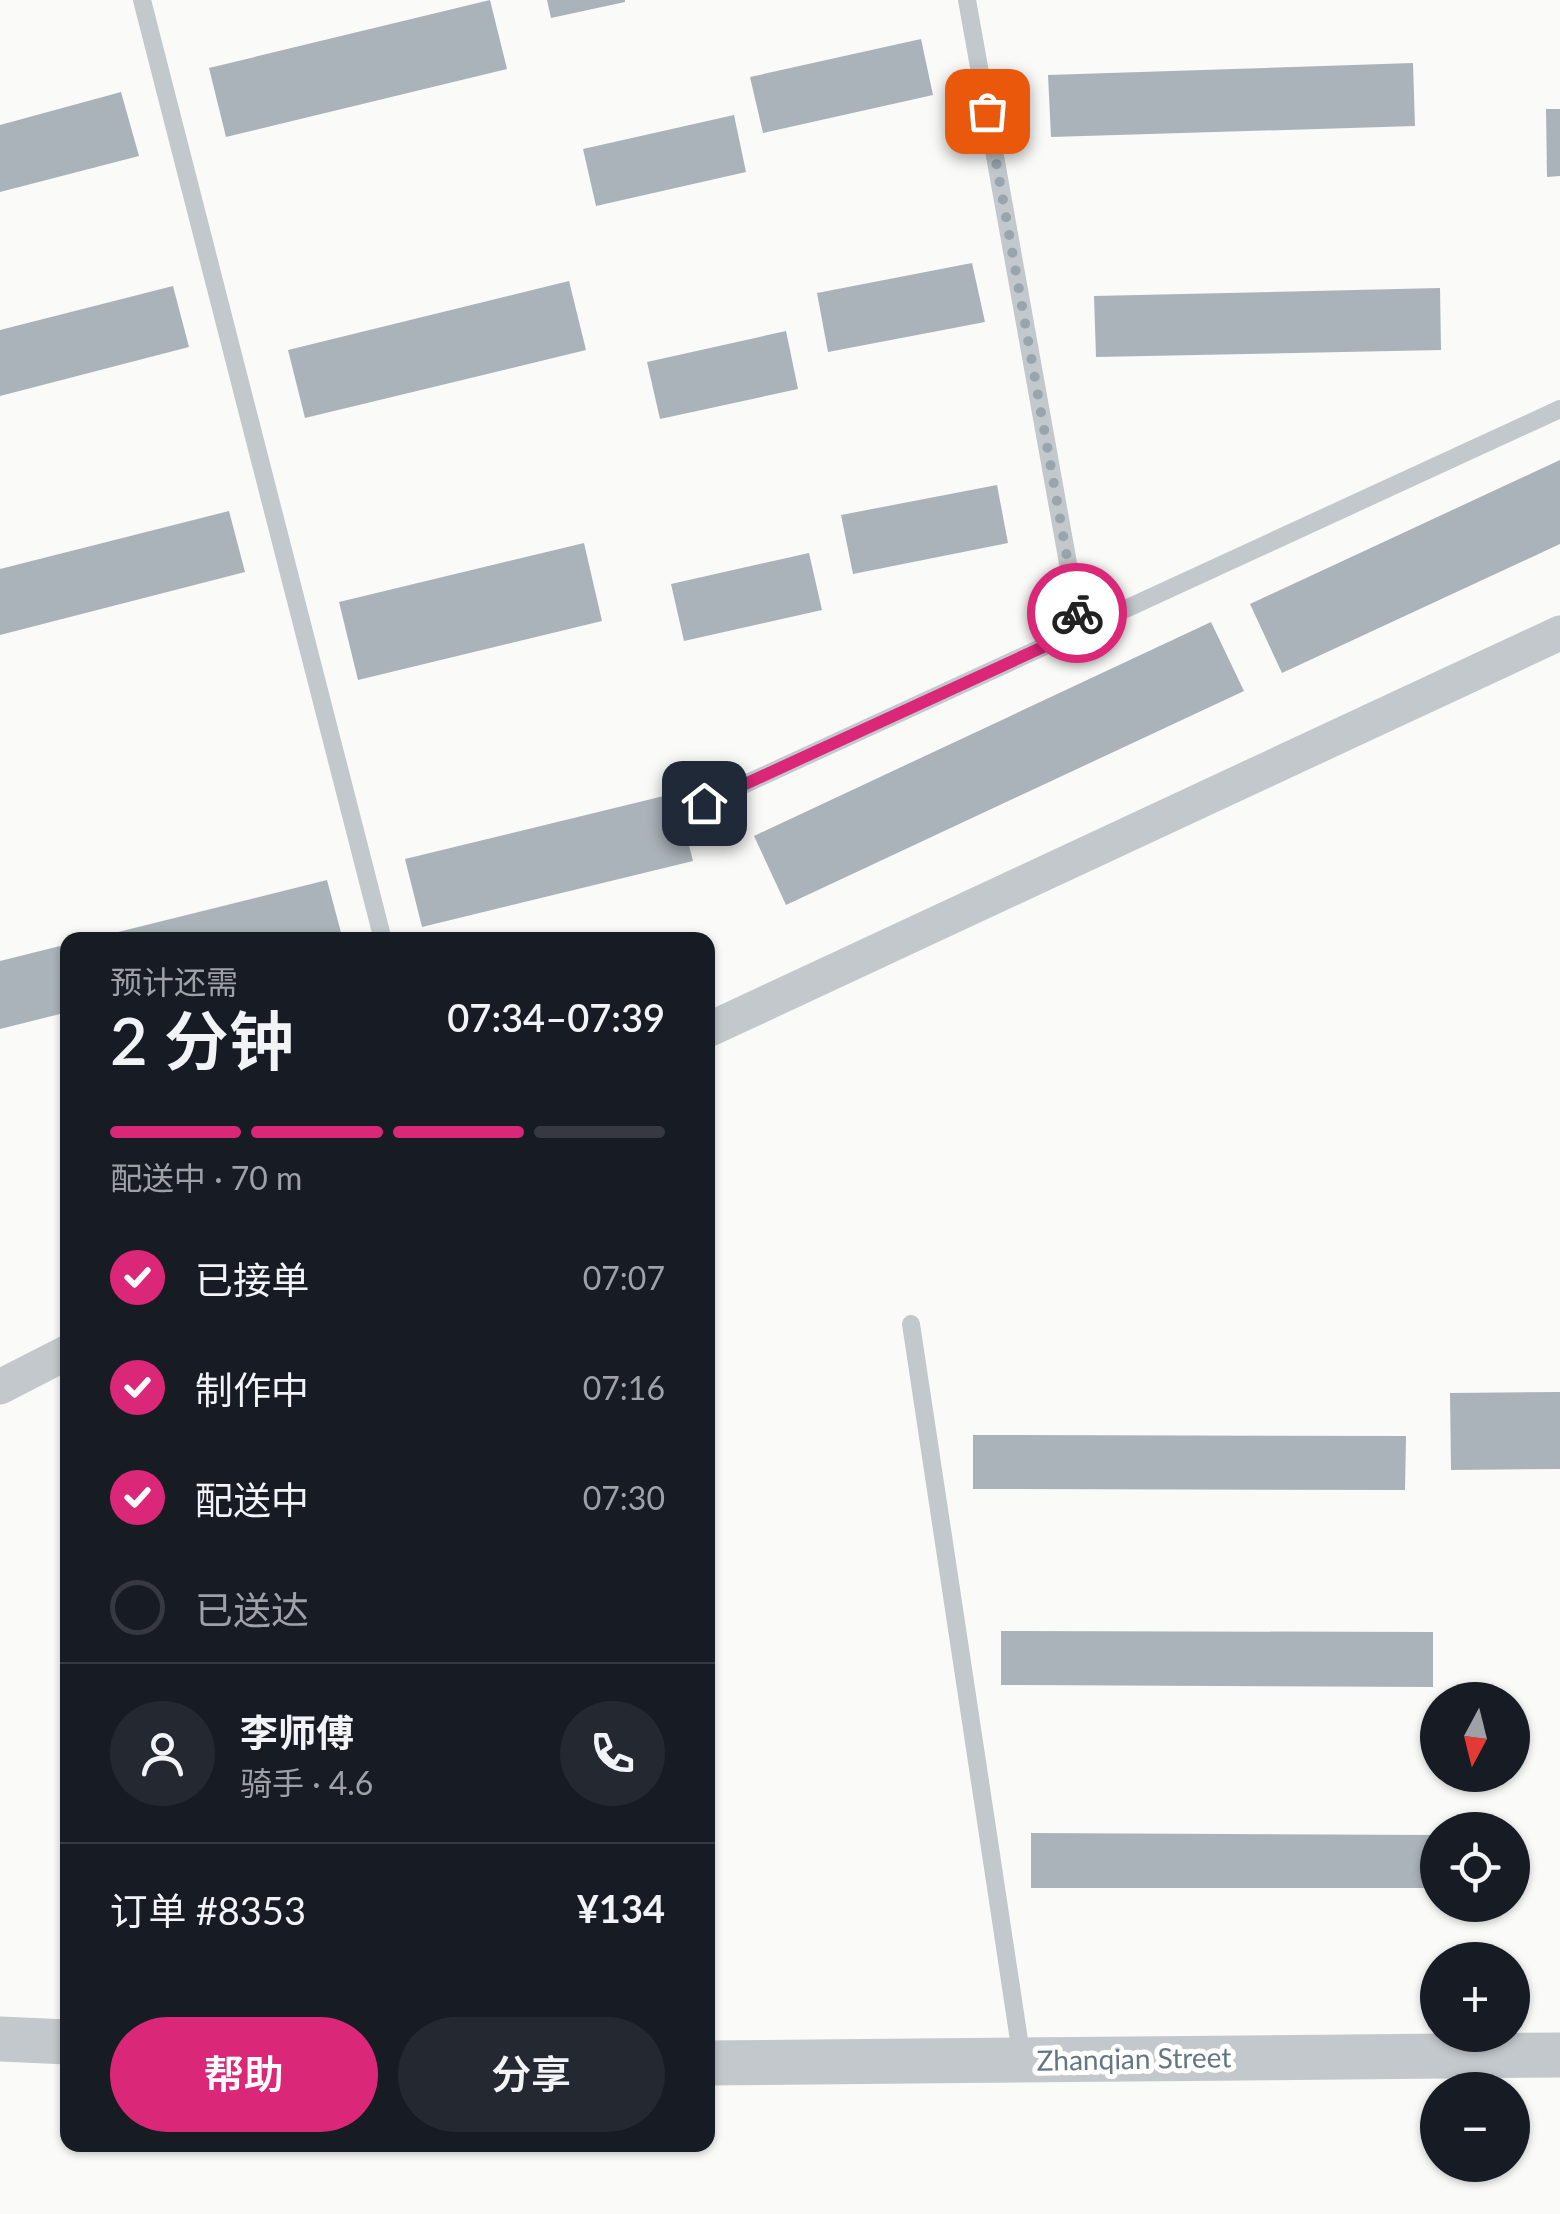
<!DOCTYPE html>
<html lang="zh">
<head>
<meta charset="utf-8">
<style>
  :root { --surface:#171b24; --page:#242831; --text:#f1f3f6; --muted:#9ea1a6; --line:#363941; --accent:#db2777 }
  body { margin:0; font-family:Lato,"Noto Sans SC",sans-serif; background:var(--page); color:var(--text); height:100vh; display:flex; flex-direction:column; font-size:38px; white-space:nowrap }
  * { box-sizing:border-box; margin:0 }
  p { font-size:32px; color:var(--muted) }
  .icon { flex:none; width:55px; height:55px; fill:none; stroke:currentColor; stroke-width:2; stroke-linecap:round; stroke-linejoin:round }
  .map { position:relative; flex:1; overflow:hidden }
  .details { position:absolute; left:60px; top:932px; width:655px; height:1220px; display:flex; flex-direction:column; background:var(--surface); border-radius:20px; box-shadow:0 2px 8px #0004 }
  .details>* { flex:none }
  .needle { width:65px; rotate:187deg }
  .buttons { position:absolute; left:1420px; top:1682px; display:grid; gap:20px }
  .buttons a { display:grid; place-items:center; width:110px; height:110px; border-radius:50%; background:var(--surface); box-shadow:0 2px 8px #0004; font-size:50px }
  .pin { position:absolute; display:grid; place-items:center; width:85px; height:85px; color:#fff; margin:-42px; border-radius:20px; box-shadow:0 5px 15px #0006 }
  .courier { position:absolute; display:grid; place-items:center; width:100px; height:100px; margin:-50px; border:8px solid #db2777; border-radius:50%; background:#fff; color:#222; box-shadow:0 2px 12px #0007 }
  .summary em { font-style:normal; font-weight:600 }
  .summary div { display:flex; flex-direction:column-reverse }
  .summary { display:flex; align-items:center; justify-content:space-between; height:170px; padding:0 50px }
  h1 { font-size:65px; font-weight:600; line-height:75px }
  .bar { display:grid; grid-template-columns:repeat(4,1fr); gap:15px 10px; align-content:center; height:120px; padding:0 50px }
  .bar i { height:12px; border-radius:8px; background:var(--line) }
  .bar .selected { background:var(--accent) }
  .bar p { grid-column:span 4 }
  .line { display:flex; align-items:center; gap:25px; padding:0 50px; border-top:2px solid var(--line) }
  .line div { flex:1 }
  .round { display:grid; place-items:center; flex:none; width:105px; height:105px; border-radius:52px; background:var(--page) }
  ol { padding:0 50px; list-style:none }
  li { display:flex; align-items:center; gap:30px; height:110px }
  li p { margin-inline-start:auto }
  li .icon { padding:10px; border-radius:50%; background:var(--accent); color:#fff; stroke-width:4 }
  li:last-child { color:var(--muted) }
  li i { width:55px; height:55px; border:5px solid var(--line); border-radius:50% }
  .action { display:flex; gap:20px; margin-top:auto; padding:20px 50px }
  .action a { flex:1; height:115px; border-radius:60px; background:var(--accent); color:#fff; font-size:40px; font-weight:600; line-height:115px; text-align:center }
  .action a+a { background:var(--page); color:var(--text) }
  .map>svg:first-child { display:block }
  .building { fill:#aab3b9 }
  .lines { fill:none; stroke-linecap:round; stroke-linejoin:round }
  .service { stroke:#c3c8cc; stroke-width:18 }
  .minor { stroke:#c3c8cc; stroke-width:35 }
  .tertiary { stroke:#c3c8cc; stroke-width:45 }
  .done { stroke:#99a4ac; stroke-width:10; stroke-dasharray:0 18 }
  .route { stroke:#db2777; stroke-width:12 }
  .labels { text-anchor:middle; stroke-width:10; stroke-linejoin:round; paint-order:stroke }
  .street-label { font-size:28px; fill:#657683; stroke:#fff }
</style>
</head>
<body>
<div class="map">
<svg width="1560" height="2214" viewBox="0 0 1560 2214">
  <rect width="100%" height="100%" fill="#fafaf8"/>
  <!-- building -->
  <g class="building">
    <path d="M 490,0 L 507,69 L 226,137 L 209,68 Z"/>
    <path d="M 547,0 L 625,0 L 625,2 L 551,18 Z"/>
    <path d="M 921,39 L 933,95 L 763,133 L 750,77 Z"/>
    <path d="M 1413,63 L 1415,126 L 1051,137 L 1048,75 Z"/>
    <path d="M 121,92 L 139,156 L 0,192 L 0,125 Z"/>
    <path d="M 1546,109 L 1560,109 L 1560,176 L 1547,177 Z"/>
    <path d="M 734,115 L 746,172 L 596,206 L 583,149 Z"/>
    <path d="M 972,263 L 985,322 L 828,352 L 817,293 Z"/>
    <path d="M 569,281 L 586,350 L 305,418 L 288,350 Z"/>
    <path d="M 173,286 L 189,347 L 0,396 L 0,330 Z"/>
    <path d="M 1440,288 L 1441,350 L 1096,357 L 1094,296 Z"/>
    <path d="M 786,331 L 798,389 L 660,419 L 647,362 Z"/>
    <path d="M 1560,460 L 1560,544 L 1282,673 L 1250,604 Z"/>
    <path d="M 997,485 L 1008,543 L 853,574 L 841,515 Z"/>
    <path d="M 229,511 L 245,572 L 0,635 L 0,569 Z"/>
    <path d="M 584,543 L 602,621 L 358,680 L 339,602 Z"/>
    <path d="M 809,553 L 822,610 L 684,641 L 671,584 Z"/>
    <path d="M 1211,622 L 1244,691 L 786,905 L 754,836 Z"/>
    <path d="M 676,793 L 693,861 L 422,927 L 405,859 Z"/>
    <path d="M 327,880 L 343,940 L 90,940 L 90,939 Z"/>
    <path d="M 68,944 L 68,1012 L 0,1029 L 0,961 Z"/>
    <path d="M 1560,1392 L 1560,1469 L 1451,1470 L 1450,1393 Z"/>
    <path d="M 973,1435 L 1406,1436 L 1405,1490 L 973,1489 Z"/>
    <path d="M 1001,1631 L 1433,1632 L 1433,1687 L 1001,1685 Z"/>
    <path d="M 1031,1833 L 1438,1835 L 1438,1888 L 1031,1888 Z"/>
  </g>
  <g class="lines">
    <!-- service -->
    <g class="service">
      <path d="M 142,0 L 383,940"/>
      <path d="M 967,0 L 1080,630"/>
      <path d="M 704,803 L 1560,409"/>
      <path d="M 911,1324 L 1022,2060"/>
    </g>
    <!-- minor -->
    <g class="minor">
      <path d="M 708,1030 L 1560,633"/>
      <path d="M 0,1387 L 68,1352"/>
    </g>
    <!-- tertiary -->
    <g class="tertiary">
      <path d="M 0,2039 L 68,2042"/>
      <path d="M 708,2063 L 1560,2055"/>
    </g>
  </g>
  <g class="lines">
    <!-- done -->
    <path class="done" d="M 987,111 L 1077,613"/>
    <!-- route -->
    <path class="route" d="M 704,803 L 1080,630 L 1077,613"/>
  </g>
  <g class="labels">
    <!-- street labels -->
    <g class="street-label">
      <text transform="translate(1134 2059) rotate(-1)" y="10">Zhanqian Street</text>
    </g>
  </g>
</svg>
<div class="buttons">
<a><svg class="needle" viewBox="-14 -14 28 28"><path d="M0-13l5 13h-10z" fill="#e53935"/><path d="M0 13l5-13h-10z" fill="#9ea1a6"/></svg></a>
<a><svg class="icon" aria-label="locate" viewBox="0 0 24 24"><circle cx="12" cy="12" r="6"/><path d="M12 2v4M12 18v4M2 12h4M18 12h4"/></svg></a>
<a>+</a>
<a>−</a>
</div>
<div class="pin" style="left:987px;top:111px;background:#ea580c"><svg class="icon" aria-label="bag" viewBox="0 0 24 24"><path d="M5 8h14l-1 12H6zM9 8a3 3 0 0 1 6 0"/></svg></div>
<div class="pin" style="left:704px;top:803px;background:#1f2937"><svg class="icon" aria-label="home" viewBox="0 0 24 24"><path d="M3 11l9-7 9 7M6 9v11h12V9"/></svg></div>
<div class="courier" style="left:1077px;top:613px"><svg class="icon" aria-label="bike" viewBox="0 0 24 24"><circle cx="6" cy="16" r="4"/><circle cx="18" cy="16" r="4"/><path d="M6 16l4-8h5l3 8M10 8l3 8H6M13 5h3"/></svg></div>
<section class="details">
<div class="summary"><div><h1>2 分钟</h1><p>预计还需</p></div><em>07:34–07:39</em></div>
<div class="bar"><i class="selected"></i><i class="selected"></i><i class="selected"></i><i></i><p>配送中 · 70 m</p></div>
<ol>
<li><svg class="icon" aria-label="check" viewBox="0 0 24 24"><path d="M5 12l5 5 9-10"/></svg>已接单<p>07:07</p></li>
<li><svg class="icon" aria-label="check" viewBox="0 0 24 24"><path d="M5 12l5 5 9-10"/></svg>制作中<p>07:16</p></li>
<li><svg class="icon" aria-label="check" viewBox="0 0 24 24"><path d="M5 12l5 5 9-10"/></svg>配送中<p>07:30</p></li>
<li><i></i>已送达</li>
</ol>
<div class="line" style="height:180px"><a class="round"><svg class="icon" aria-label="person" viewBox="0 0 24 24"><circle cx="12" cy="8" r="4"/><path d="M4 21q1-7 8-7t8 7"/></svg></a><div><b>李师傅</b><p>骑手 · 4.6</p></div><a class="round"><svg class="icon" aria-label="phone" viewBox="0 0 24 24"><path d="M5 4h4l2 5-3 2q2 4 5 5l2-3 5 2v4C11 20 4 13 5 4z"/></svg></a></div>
<div class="line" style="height:130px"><div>订单 #8353</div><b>¥134</b></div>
<div class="action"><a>帮助</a><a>分享</a></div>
</section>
</div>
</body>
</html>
